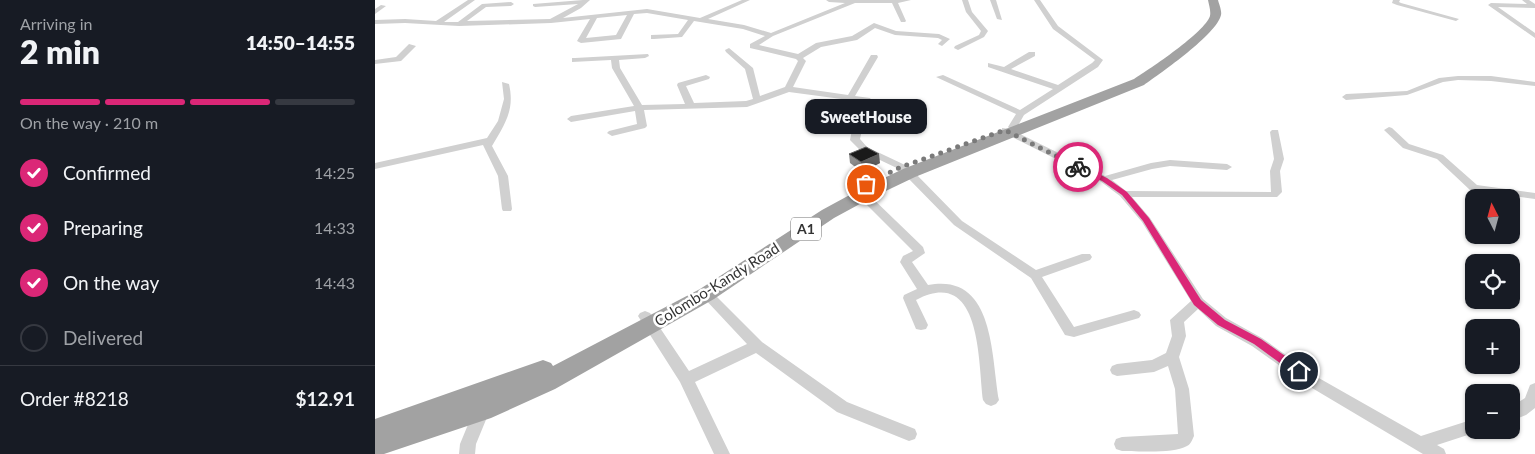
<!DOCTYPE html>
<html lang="en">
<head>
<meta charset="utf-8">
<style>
  :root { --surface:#171b24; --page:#20242c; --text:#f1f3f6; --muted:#9ea1a6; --line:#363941; --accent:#db2777 }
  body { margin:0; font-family:Lato,sans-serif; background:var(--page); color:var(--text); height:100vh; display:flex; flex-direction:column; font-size:19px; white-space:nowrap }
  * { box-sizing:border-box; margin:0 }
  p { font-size:16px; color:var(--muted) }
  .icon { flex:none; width:28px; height:28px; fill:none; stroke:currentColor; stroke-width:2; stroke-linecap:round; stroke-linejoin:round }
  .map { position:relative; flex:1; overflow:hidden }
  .details { display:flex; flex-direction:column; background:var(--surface); width:375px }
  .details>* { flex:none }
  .needle { width:32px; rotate:354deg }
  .buttons { position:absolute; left:1090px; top:189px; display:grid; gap:10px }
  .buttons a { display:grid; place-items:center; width:55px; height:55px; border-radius:10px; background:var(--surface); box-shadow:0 1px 4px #0004; font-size:25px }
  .pin { position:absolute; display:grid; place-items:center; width:42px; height:42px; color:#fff; margin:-21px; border:2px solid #fff; border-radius:50%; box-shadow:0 1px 5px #0007 }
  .courier { position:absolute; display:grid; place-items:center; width:50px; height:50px; margin:-25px; border:4px solid #db2777; border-radius:50%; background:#fff; color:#222; box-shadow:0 1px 6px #0007 }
  .bubble { position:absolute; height:35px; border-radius:10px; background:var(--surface); box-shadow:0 1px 4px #0004; font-size:16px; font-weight:800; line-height:35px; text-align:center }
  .headline em { font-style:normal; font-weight:800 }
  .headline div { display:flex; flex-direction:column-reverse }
  .headline { display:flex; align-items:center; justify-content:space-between; height:85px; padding:0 20px }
  h1 { font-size:32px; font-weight:800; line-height:38px }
  .bar { display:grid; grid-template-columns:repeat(4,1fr); gap:8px 5px; align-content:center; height:60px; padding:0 20px }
  .bar i { height:6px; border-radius:4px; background:var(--line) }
  .bar .active { background:var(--accent) }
  .bar p { grid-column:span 4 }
  .line { display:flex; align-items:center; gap:12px; padding:0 20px; border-top:1px solid var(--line) }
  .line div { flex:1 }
  ol { padding:0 20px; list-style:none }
  li { display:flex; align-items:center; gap:15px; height:55px }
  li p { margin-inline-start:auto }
  li .icon { padding:5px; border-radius:50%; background:var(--accent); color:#fff; stroke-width:4 }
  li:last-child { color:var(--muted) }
  li i { width:28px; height:28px; border:2px solid var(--line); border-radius:50% }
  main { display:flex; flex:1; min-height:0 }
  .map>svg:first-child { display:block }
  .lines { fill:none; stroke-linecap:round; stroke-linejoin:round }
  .minor { fill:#d0d0d0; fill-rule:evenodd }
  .trunk { fill:#a2a2a2; fill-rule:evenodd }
  .wall { fill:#8c8c8c }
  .shaded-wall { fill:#5f5f5f }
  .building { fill:#1a1a1a; stroke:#5f5f5f }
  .route { fill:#db2777 }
  .done { stroke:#7a7a7a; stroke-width:5; stroke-dasharray:0 9 }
  .labels { text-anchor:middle; stroke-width:5; stroke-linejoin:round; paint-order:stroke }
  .shield { fill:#fff; stroke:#707070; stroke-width:1 }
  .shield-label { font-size:14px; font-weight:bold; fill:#333 }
  .street-label { font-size:15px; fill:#333; stroke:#fff }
</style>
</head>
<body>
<main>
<section class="details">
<div class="headline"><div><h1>2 min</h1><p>Arriving in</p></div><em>14:50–14:55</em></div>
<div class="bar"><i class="active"></i><i class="active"></i><i class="active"></i><i></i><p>On the way · 210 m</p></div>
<ol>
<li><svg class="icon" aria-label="check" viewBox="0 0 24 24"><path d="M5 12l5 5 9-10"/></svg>Confirmed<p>14:25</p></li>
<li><svg class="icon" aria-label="check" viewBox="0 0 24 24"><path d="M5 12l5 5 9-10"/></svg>Preparing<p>14:33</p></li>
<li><svg class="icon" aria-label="check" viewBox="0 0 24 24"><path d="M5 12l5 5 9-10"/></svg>On the way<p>14:43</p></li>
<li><i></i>Delivered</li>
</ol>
<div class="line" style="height:65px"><div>Order #8218</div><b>$12.91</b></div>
</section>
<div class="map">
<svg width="1160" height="454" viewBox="0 0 1160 454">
  <rect width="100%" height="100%" fill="#fff"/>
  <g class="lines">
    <!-- minor -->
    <g class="minor">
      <path d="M 93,0 L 100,0 L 69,22 L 83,22 L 107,4 L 136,2 L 139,4 L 136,6 L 111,7 L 92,21 L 175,19 L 203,4 L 160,7 L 158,6 L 158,4 L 208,0 L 215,0 L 206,8 L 188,18 L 272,9 L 325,18 L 367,0 L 375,0 L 333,19 L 369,25 L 396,33 L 470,3 L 454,2 L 451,0 L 536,0 L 523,3 L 531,21 L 530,22 L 526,22 L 517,3 L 480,3 L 398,36 L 384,45 L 423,54 L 441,43 L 477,36 L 499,23 L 521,31 L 564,34 L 575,39 L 567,46 L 563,44 L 567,40 L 563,38 L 520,35 L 500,28 L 482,40 L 446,47 L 428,58 L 431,61 L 418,87 L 473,95 L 496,55 L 502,55 L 503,57 L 480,96 L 495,98 L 499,104 L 488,125 L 485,139 L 492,147 L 530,165 L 531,167 L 530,169 L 526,170 L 486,151 L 475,140 L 478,125 L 491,104 L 489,102 L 414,92 L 372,107 L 269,110 L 272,126 L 270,128 L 237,136 L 232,133 L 234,131 L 262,124 L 260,111 L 196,122 L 192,119 L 196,116 L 259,106 L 237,68 L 236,60 L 197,62 L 197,58 L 200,58 L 273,54 L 274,56 L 270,58 L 244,60 L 245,68 L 267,105 L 310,104 L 302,85 L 303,83 L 331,75 L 335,77 L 334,79 L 311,86 L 319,103 L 371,101 L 378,99 L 370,69 L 351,52 L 350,50 L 354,48 L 378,68 L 385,96 L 410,87 L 423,61 L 421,59 L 375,48 L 375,44 L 390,36 L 368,29 L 319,21 L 307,37 L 279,39 L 276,39 L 276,35 L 303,34 L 313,20 L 272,13 L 259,14 L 246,39 L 206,43 L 202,41 L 215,19 L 176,23 L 84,26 L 30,23 L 0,24 L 0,20 L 30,19 L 61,21 ZM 252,15 L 241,35 L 211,38 L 222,18 Z"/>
      <path d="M 587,0 L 593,0 L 597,12 L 613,31 L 609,37 L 583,50 L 579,48 L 580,46 L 604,35 L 606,31 L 591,12 Z"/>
      <path d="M 615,0 L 621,0 L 627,20 L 622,19 Z"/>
      <path d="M 659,0 L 665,0 L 683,26 L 728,60 L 723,67 L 649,115 L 641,129 L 635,129 L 730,176 L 776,163 L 795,160 L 852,164 L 857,167 L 852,170 L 795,166 L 777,169 L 737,180 L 751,191 L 896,192 L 895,171 L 899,159 L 895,132 L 897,130 L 903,130 L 909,159 L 905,171 L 907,192 L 902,197 L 757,197 L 775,218 L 828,299 L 851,318 L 887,338 L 942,377 L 1046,436 L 1099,419 L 1099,430 L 1105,431 L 1062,445 L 1069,449 L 1071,454 L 1048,454 L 932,385 L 877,346 L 841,326 L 823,309 L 809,322 L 811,336 L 804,357 L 814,389 L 819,436 C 817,440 816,444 812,446 C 798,454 764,451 747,451 L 741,449 L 739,444 L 741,439 L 747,437 L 803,434 L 800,389 L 793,366 L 779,372 L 742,376 L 737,374 L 735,370 L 737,366 L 742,364 L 777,360 L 791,353 L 797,336 L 795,320 L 816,301 L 767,222 L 745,196 L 725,181 L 627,132 L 627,128 L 635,129 L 633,127 L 641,114 L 561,77 L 568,75 L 645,110 L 678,89 L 613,67 L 613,63 L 629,67 L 654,52 L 660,52 L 660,56 L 636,69 L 683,85 L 717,63 L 720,60 L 678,29 Z"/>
      <path d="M 1018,0 L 1025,0 L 1024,2 L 1026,3 L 1084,19 L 1081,21 L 1022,5 L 1017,3 Z"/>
      <path d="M 1147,0 L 1154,0 L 1160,4 L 1160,8 L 1123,7 L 1160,33 L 1160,38 L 1113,5 L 1116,3 L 1152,4 Z"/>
      <path d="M 6,5 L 11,6 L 0,14 L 0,9 Z"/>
      <path d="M 34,44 L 41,46 L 26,61 L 0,64 L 0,60 L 21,57 Z"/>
      <path d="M 1083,76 L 1116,76 L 1160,82 L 1160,86 L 1116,81 L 1083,80 L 1068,82 L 1032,95 L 971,100 L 967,97 L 971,94 L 1032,91 L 1064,78 Z"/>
      <path d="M 127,82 L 134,84 C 140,110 130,124 117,146 L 133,176 L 137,209 L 136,211 L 128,211 L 127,209 L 123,176 L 108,145 L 0,169 L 0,163 L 112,138 L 123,121 L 129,99 Z"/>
      <path d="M 1014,127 L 1017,128 L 1034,144 L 1068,155 L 1102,185 L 1160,193 L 1160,199 L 1095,190 L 1062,159 L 1028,148 L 1009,130 Z"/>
      <path d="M 534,170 L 538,171 L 587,221 L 661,270 L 707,254 L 715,254 L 717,257 L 715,260 L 667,277 L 699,327 L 759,310 L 764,312 L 766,315 L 764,318 L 699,337 L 690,335 L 656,278 L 579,225 L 530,175 L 529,173 L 530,171 Z"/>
      <path d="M 488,192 L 492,193 L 548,247 L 550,253 L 537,262 L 553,285 C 620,272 616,356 624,400 L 621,404 L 616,406 L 611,404 L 608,400 C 603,362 607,265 541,300 L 553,325 L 551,329 L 546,330 L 541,329 L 528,298 L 529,295 L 542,289 L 525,262 L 528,256 L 538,251 L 484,197 L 483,195 Z"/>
      <path d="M 332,289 L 336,291 L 387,342 L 472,402 L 540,429 L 542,434 L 540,439 L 534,441 L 462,412 L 381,353 L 320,382 L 355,454 L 339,454 L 305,382 L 263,316 L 265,313 L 270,311 L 275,313 L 314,371 L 372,344 L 328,297 L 326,294 L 328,291 Z"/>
      <path d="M 1160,383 L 1160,408 L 1151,415 L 1136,421 L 1136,407 L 1150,398 L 1155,385 Z"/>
      <path d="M 107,403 L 112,405 L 115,410 L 101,444 L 100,454 L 84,454 L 85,444 L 99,410 L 102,405 Z"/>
    </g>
    <!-- trunk -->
    <path class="trunk" d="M 833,0 L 843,0 C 844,4 847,11 846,15 C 842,34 786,73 769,85 L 540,177 L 494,199 L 459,218 L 339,299 L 180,389 L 116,418 L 9,454 L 0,454 L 0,419 L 168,360 L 176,363 L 178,366 L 325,289 L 447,210 L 482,191 L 528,169 L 759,79 C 775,69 830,32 835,16 C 836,11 834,5 833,0 Z"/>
  </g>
  <!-- wall -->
  <path class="wall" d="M 474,154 L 505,163 L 487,172 L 475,163 Z"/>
  <!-- shaded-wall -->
  <path class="shaded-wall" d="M 504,154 L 505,163 L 487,172 L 486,162 Z"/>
  <!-- building -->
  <path class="building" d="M 491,147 L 504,154 L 486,162 L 474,154 Z"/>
  <!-- route -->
  <path class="route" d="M 700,165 L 705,165 L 732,178 L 752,192 L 774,218 L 826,300 L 850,320 L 886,339 L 927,368 L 927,374 L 920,374 L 879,344 L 843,325 L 819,305 L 768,221 L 747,195 L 727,181 L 700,168 Z"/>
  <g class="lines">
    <!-- done -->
    <path class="done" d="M 491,184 L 526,167 L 630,130 L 703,167"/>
  </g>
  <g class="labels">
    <!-- shield labels -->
    <rect class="shield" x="416" y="217.5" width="30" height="23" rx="4"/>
    <g class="shield-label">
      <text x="431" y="234">A1</text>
    </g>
    <!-- street labels -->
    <g class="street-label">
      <text transform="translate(342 285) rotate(-32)" y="5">Colombo-Kandy Road</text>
    </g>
  </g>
</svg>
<div class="buttons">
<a><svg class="needle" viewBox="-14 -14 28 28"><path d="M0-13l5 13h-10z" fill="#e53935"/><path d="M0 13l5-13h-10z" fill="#9ea1a6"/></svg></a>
<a><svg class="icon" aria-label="locate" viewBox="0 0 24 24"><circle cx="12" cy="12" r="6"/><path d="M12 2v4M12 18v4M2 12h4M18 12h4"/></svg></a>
<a>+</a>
<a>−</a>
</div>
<div class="pin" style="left:491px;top:184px;background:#ea580c"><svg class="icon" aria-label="bag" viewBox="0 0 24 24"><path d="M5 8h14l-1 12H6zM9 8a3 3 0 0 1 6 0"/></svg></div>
<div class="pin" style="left:924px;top:371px;background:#1f2937"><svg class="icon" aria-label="home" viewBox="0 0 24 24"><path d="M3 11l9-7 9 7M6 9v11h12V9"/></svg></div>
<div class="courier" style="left:703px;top:167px"><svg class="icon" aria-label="bike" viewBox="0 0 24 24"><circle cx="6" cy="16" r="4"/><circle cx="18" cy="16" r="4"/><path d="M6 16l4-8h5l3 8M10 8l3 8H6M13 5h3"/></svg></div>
<div class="bubble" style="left:430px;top:99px;width:122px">SweetHouse</div>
</div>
</main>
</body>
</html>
